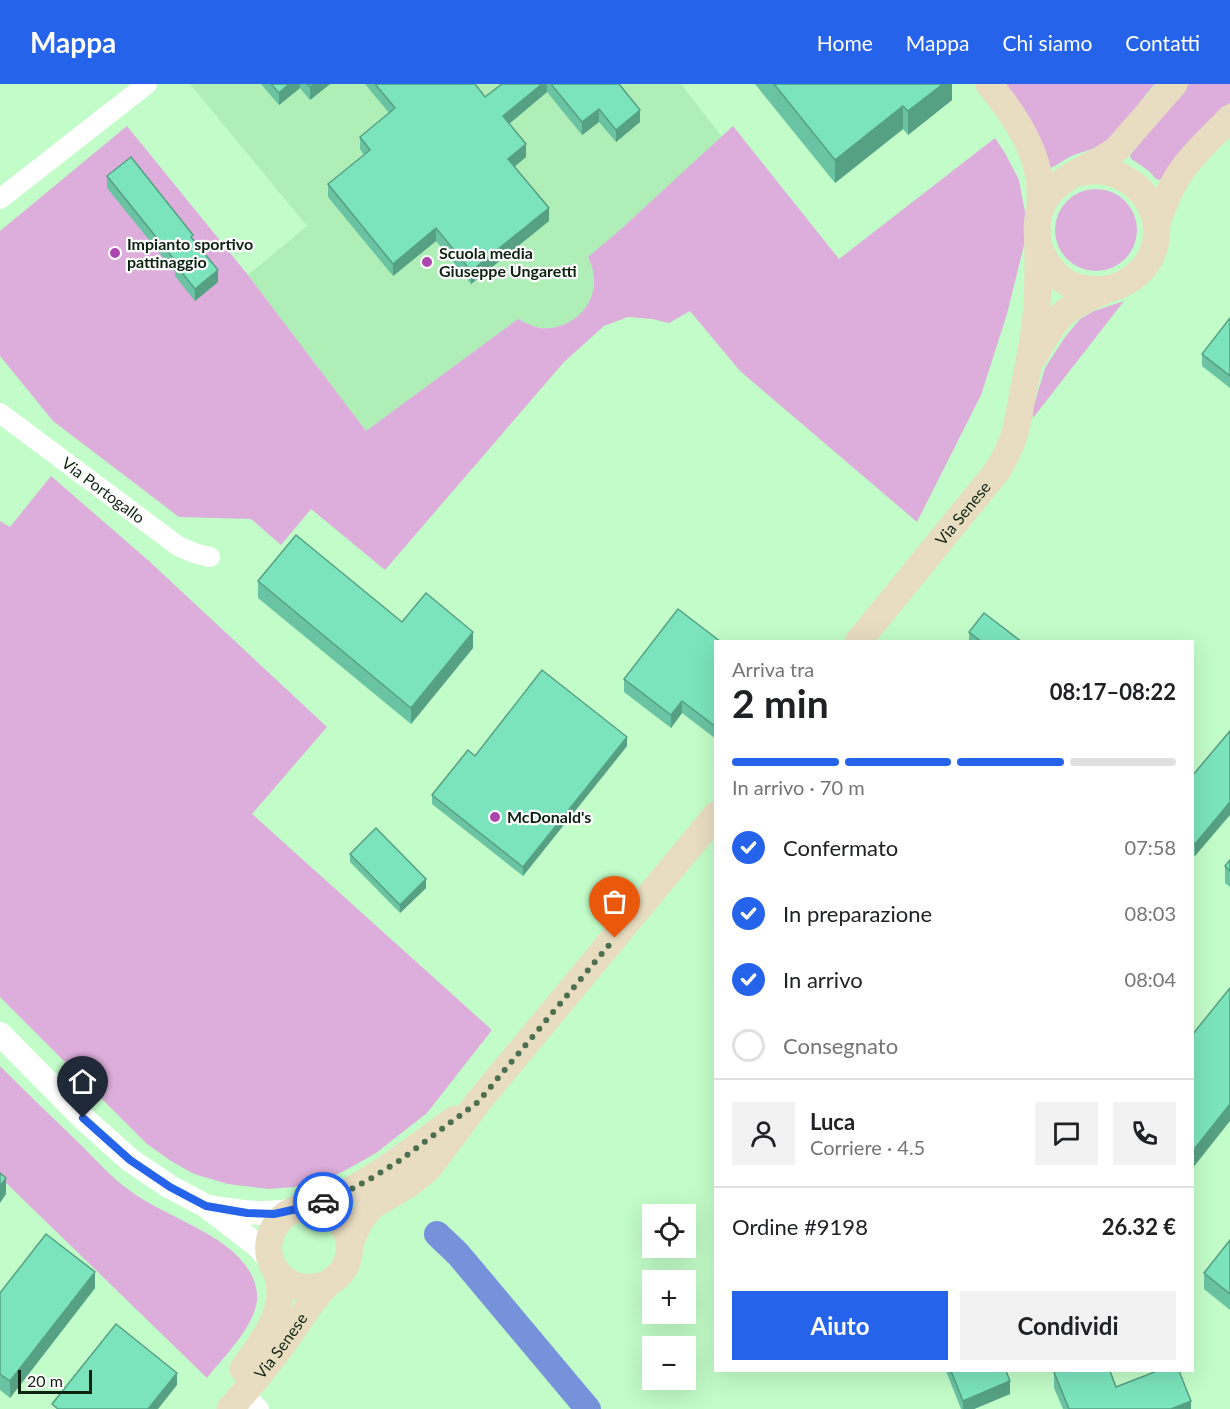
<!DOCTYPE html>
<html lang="it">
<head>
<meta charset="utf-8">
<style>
  :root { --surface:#fff; --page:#f2f2f2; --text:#202124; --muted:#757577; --line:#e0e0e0; --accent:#2563eb }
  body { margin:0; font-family:Lato,sans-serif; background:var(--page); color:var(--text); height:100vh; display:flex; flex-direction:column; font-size:22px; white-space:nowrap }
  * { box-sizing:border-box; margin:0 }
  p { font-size:20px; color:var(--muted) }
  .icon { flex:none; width:33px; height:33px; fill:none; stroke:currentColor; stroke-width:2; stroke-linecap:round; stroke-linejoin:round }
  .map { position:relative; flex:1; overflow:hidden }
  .sheet { position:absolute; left:714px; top:556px; width:480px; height:732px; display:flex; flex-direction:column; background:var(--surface); border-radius:0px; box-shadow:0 6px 24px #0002 }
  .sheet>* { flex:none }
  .fabs { position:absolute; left:642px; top:1120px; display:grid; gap:12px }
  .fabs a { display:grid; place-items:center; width:54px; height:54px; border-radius:0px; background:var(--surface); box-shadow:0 6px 24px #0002; font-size:30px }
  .scale { position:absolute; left:18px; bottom:15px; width:74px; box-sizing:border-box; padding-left:6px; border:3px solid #0d2310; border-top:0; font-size:16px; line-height:21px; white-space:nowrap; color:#0d2310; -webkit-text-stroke:4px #fff; paint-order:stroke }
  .pin { position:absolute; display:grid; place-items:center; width:51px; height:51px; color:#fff; margin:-62px -26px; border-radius:50% 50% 50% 0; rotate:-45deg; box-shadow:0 0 6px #0007 }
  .pin .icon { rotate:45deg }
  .courier { position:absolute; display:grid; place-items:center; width:60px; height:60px; margin:-30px; border:4px solid #2563eb; border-radius:50%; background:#fff; color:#222; box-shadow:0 2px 8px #0007 }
  .overview em { font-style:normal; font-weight:700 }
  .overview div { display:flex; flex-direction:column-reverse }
  .overview { display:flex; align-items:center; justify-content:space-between; height:102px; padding:0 18px }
  h1 { font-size:39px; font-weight:700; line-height:45px }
  .bar { display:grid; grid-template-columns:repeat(4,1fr); gap:9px 6px; align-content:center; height:72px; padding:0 18px }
  .bar i { height:8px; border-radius:4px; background:var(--line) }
  .bar .on { background:var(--accent) }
  .bar p { grid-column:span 4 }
  .line { display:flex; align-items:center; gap:15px; padding:0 18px; border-top:2px solid var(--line) }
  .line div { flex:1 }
  .round { display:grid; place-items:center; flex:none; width:63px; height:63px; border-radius:0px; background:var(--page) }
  ol { padding:0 18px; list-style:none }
  li { display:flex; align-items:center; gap:18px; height:66px }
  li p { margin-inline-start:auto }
  li .icon { padding:6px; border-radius:50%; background:var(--accent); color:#fff; stroke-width:4 }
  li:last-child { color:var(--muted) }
  li i { width:33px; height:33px; border:3px solid var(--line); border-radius:50% }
  .action { display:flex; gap:12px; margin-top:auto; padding:12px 18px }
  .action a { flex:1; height:69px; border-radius:0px; background:var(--accent); color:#fff; font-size:24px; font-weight:700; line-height:69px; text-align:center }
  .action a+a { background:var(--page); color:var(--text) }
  header { display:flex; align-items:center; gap:36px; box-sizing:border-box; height:84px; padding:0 30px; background:var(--accent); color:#fff }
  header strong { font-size:28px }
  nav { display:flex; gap:33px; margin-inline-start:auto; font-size:21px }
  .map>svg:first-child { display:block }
  .built { fill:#afeeb6 }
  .green { fill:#ddaedb }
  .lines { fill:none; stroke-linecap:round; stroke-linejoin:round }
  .canal { stroke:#7692db; stroke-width:26 }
  .minor { stroke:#fff; stroke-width:20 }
  .tertiary { stroke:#fff; stroke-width:24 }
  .secondary { stroke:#e8ddc1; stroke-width:27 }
  .wall { fill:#6ac4a3 }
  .shaded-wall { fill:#56a084 }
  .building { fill:#7be4bd; stroke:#56a084; stroke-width:1.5 }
  .done { stroke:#4c6f50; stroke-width:6; stroke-dasharray:0 10.8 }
  .route { stroke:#2563eb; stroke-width:8 }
  .poi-dot { fill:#ab47ac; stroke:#fff; stroke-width:2 }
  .labels { text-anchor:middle; stroke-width:4.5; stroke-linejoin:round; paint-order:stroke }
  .poi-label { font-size:16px; font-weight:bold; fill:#0d2310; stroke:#fff; text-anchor:start }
  .street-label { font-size:16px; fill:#0d2310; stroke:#fff }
</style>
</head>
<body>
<header>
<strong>Mappa</strong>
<nav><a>Home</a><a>Mappa</a><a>Chi siamo</a><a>Contatti</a></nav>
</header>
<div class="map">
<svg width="1230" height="1325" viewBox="0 0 1230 1325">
  <rect width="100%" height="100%" fill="#c2fcc8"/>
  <!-- built -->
  <path class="built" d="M 190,0 L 681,0 L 722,53 L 621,145 L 588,173 L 592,184 L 594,195 L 593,207 L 590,217 L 583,227 L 575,235 L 564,241 L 553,244 L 541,244 L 529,241 L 518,235 L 366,347 L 248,191 L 307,142 Z"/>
  <!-- green -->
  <g class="green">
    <path d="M 1001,0 L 1155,0 C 1136,20 1123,48 1098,62 C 1089,68 1077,68 1068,74 C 1060,78 1056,83 1047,85 Z"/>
    <path d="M 1189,0 L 1230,0 L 1230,19 L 1160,96 L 1156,95 L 1149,87 L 1130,74 L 1131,70 Z"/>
    <path d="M 127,42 L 248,191 L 366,347 L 518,235 C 526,239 533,243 541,244 C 569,247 595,224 594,196 C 594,188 591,180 588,173 L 621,145 L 733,42 L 839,175 L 995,54 L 1005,69 L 1019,96 L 1025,128 L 1025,157 L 1007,230 L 981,311 L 917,438 L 740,287 L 690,227 L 669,239 L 652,235 L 628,233 L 604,242 L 564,278 L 385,486 L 311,425 L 281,461 L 251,435 L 179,433 L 53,337 L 0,272 L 0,147 Z"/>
    <circle cx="1096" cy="146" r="41"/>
    <path d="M 1124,217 L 1033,334 L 1032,328 L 1045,284 L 1065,253 L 1080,235 L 1094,227 Z"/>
    <path d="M 51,392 L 149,477 L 327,643 L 252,730 L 492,946 L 427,1029 L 376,1069 L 346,1086 L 322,1097 L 294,1103 L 269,1105 L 228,1100 L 194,1090 L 171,1077 L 147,1060 L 0,913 L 0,437 L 10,443 Z"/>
    <path d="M 0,982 C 27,1009 55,1036 82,1062 C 97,1077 112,1094 129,1106 C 167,1136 250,1154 257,1209 C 260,1238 224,1272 207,1294 L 0,1093 Z"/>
  </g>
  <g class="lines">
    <!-- canal -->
    <path class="canal" d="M 437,1150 L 458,1170 L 588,1325"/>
    <!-- minor -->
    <g class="minor">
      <path d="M 0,115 L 147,0"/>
      <path id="s1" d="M 0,329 L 178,462 L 194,469 L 210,473"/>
      <path d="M 243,1310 L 259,1325"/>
    </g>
    <!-- tertiary -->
    <g class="tertiary">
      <path d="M 0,950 L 83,1034 L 130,1076 L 170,1103 L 206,1122 L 258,1162 L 271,1177"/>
      <path d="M 209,1123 C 241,1128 262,1132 295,1126"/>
    </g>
    <!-- secondary -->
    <g class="secondary">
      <path d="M 989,0 C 1009,24 1032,58 1038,89 C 1041,101 1040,114 1040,126"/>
      <path d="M 1156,142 C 1163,121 1171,100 1185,82 C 1198,65 1215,50 1230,34"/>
      <path d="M 1038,161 C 1046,182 1060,200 1082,204 C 1097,207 1113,206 1126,198 C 1186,164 1151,73 1078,89"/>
      <path d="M 1034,272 C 1043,258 1051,240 1064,229 C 1077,218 1092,212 1106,206"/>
      <path id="s2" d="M 858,558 L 998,386 C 1005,374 1011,362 1015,349 C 1019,333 1021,316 1025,299 C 1030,274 1035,248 1037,222 C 1038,202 1038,182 1038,163 C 1037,145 1035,130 1046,114 C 1062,90 1095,83 1117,65 L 1174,0"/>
      <path d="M 306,1123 C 370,1128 359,1210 302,1203 C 292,1202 282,1195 276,1187 C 264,1170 267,1147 283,1133 C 295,1121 322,1121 338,1113 C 380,1091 417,1063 455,1035"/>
      <path d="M 350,1159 L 359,1139 L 370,1123 L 409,1100 L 428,1085 L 478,1018 L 716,731"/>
      <path d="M 243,1285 C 258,1263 281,1236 280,1207 C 280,1201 278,1195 277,1188"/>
      <path id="s3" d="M 230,1325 C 253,1299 275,1272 295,1243 C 306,1227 315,1211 330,1198"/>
    </g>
  </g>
  <!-- wall -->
  <g class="wall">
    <path d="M 261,0 L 330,0 L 310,16 L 300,4 L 279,21 Z"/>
    <path d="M 365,0 L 475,0 L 485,13 L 502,0 L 619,0 L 640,38 L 616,58 L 599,38 L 582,51 L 547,8 L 509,40 L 526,73 L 514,83 L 549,137 L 471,200 L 436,157 L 393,192 L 328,113 L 328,100 L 364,71 L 360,65 L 360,53 L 389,29 Z"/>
    <path d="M 755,0 L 952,0 L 952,16 L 908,51 L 903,45 L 835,99 Z"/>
    <path d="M 107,92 L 193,155 L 218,198 L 195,217 L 175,192 L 175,188 L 107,104 Z"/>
    <path d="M 1230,234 L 1230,304 L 1202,282 L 1202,270 Z"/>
    <path d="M 258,497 L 402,538 L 473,564 L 411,640 L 258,514 Z"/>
    <path d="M 969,548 L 1022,558 L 971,558 L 969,556 Z"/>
    <path d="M 716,558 L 716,655 L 682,629 L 671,644 L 624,608 L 624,595 Z"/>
    <path d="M 1230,647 L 1195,772 L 1192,770 L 1192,692 Z"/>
    <path d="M 627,662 L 523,792 L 432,720 L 432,711 L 475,672 Z"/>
    <path d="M 350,770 L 426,804 L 400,829 L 350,778 Z"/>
    <path d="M 1230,776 L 1230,803 L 1225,799 L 1225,782 Z"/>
    <path d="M 1230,1156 L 1230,1226 L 1204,1205 L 1204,1189 Z"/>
    <path d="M 95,1204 L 10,1314 L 0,1306 L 0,1209 Z"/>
    <path d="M 946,1287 L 1006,1287 L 1010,1310 L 974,1325 L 961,1325 Z"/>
    <path d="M 1054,1288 L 1116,1303 L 1191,1325 L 1063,1325 L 1054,1304 Z"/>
  </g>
  <!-- shaded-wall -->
  <g class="shaded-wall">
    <path d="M 289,0 L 300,0 L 300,4 L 279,21 L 279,9 Z"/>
    <path d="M 314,0 L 330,0 L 310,16 L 310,3 Z"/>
    <path d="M 542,0 L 547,0 L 547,8 L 503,45 L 503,32 Z"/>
    <path d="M 943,0 L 952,0 L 952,16 L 908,51 L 908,27 Z"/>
    <path d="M 903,22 L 903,45 L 835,99 L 835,76 Z"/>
    <path d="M 599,25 L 599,38 L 582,51 L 582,38 Z"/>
    <path d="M 640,26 L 640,38 L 616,58 L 616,46 Z"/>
    <path d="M 526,60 L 526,73 L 508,88 L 508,75 Z"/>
    <path d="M 549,124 L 549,137 L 471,200 L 471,187 Z"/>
    <path d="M 436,144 L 436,157 L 393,192 L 393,180 Z"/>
    <path d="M 218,186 L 218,198 L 195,217 L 195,205 Z"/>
    <path d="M 473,548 L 473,564 L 411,640 L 411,624 Z"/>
    <path d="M 682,617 L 682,629 L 671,644 L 671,631 Z"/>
    <path d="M 627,653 L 627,662 L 523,792 L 523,783 Z"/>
    <path d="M 1230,718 L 1230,731 L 1195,772 L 1195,760 Z"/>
    <path d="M 426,795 L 426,804 L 400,829 L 400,821 Z"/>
    <path d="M 1230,1020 L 1230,1037 L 1192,1085 L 1192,1068 Z"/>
    <path d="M 6,1094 L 6,1110 L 0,1119 L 0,1102 Z"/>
    <path d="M 95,1188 L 95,1204 L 10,1314 L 10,1297 Z"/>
    <path d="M 177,1289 L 177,1301 L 158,1325 L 148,1325 Z"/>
    <path d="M 1010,1297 L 1010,1310 L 974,1325 L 963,1325 L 963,1317 Z"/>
    <path d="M 1191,1317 L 1191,1325 L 1171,1325 Z"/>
  </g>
  <!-- building -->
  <g class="building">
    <path d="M 271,0 L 289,0 L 279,9 Z"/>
    <path d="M 307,0 L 314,0 L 310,3 Z"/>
    <path d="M 375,0 L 475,0 L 485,13 L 502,0 L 542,0 L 503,32 L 526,60 L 508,75 L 549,124 L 471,187 L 436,144 L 393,180 L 328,100 L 370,66 L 360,53 L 395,24 Z"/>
    <path d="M 551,0 L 619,0 L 640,26 L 616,46 L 599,25 L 582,38 Z"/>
    <path d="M 774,0 L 943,0 L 908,27 L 903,22 L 835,76 Z"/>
    <path d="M 131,73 L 193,151 L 191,153 L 218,186 L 195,205 L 175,180 L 177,179 L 107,92 Z"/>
    <path d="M 1230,234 L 1230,292 L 1202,270 Z"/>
    <path d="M 296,451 L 402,538 L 426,509 L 473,548 L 411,624 L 258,497 Z"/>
    <path d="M 678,525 L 721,558 L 716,558 L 716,643 L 682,617 L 671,631 L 624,595 Z"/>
    <path d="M 984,529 L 1022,558 L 982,558 L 969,548 Z"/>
    <path d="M 542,586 L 627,653 L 523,783 L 432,711 L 468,666 L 475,672 Z"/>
    <path d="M 1230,647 L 1230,718 L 1195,760 L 1192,757 L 1192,692 Z"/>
    <path d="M 376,744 L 426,795 L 400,821 L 350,770 Z"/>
    <path d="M 1230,776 L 1230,787 L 1225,782 Z"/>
    <path d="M 1230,904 L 1230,1020 L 1192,1068 L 1192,951 Z"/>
    <path d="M 0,1089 L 6,1094 L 0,1102 Z"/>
    <path d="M 46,1150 L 95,1188 L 10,1297 L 0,1290 L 0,1209 Z"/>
    <path d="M 1230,1156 L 1230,1210 L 1204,1189 Z"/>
    <path d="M 116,1240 L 177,1289 L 148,1325 L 58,1325 L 52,1320 Z"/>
    <path d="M 951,1287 L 1006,1287 L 1010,1297 L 963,1317 Z"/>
    <path d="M 1056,1287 L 1110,1287 L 1116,1303 L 1157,1287 L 1179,1287 L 1191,1317 L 1171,1325 L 1069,1325 L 1054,1288 Z"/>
  </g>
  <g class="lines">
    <!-- done -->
    <path class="done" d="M 323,1118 L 335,1114 L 370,1095 L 399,1077 L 478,1018 L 615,854"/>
    <!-- route -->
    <path class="route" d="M 83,1034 L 130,1076 L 170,1103 L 206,1122 L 247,1129 L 274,1130 L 306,1123 L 323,1118"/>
  </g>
  <!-- markers -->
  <g class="poi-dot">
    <circle cx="115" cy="169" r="6"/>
    <circle cx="427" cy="178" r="6"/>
    <circle cx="495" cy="733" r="6"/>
  </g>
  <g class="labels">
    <!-- poi labels -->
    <g class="poi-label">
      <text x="127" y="166">Impianto sportivo<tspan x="127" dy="18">pattinaggio</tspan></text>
      <text x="439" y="175">Scuola media<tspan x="439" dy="18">Giuseppe Ungaretti</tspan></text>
      <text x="507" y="739">McDonald's</text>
    </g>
    <!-- street labels -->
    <g class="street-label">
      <text dy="6" stroke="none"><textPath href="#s1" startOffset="129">Via Portogallo</textPath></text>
      <text dy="6" stroke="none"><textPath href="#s2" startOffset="166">Via Senese</textPath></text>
      <text dy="6" stroke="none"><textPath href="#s3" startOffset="81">Via Senese</textPath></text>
    </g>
  </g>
</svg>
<div class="fabs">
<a><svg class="icon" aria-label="locate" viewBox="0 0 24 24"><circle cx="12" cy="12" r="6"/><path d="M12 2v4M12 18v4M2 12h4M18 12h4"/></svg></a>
<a>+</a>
<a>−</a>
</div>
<div class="scale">20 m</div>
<div class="pin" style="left:615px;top:854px;background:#ea580c"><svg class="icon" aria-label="bag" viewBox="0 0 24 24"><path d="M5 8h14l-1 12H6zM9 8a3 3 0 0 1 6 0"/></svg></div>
<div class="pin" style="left:83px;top:1034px;background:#1f2937"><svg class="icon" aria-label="home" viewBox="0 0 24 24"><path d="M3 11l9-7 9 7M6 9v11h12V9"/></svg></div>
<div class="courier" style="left:323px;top:1118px"><svg class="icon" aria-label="car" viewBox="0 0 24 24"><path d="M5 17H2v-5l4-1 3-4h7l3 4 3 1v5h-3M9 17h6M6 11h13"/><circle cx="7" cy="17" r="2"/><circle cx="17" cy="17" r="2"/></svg></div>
<section class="sheet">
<div class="overview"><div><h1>2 min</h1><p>Arriva tra</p></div><em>08:17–08:22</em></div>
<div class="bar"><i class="on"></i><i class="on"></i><i class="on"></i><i></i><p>In arrivo · 70 m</p></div>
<ol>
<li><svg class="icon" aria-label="check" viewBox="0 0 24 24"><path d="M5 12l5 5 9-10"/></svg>Confermato<p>07:58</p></li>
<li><svg class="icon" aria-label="check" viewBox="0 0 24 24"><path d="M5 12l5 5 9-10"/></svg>In preparazione<p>08:03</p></li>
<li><svg class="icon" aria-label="check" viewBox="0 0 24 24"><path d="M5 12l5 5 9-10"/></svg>In arrivo<p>08:04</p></li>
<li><i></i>Consegnato</li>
</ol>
<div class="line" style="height:108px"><a class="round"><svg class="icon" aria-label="person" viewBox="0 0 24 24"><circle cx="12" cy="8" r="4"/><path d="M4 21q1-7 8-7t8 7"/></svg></a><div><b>Luca</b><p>Corriere · 4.5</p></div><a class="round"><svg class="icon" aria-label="chat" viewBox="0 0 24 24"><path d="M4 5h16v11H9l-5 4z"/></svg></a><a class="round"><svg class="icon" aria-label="phone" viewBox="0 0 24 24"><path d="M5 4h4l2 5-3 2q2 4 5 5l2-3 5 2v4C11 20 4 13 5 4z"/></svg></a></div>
<div class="line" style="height:78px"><div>Ordine #9198</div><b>26.32 €</b></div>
<div class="action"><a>Aiuto</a><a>Condividi</a></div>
</section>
</div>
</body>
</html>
